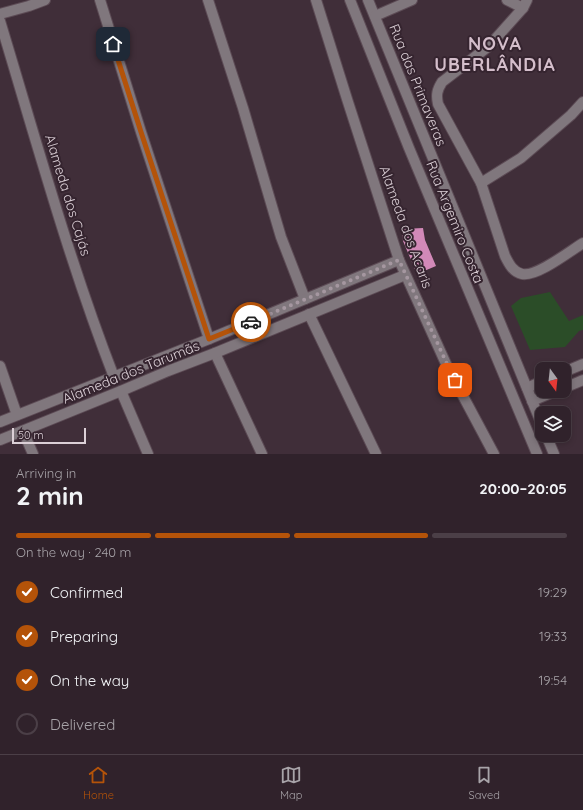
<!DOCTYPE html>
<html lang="en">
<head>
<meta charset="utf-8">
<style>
  :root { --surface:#30222b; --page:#3c2f37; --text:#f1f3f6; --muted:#a8a4a9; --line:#4b3f47; --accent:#b45309 }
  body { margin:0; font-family:Quicksand,sans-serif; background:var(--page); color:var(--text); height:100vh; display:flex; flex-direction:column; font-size:15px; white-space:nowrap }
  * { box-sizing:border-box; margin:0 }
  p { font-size:13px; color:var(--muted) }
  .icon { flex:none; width:22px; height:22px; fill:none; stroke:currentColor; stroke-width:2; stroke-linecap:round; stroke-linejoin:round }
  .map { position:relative; height:454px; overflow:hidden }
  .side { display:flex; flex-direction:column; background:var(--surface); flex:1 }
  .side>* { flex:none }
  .needle { width:26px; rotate:165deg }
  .tools { position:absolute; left:535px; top:362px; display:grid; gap:8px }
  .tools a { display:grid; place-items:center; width:36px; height:36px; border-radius:8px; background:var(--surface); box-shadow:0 2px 6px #0003,0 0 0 1px var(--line); font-size:20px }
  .scale { position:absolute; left:12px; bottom:10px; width:74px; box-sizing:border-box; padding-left:4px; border:2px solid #dcd0d7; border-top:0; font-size:11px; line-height:14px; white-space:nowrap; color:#dcd0d7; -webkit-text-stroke:3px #35242f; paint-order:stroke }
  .pin { position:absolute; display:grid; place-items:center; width:34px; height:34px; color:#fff; margin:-17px; border-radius:8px; box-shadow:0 2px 6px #0006 }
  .courier { position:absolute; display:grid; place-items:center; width:40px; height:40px; margin:-20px; border:3px solid #b45309; border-radius:50%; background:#fff; color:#222; box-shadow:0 1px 5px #0007 }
  .overview em { font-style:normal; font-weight:700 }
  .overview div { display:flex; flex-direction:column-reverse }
  .overview { display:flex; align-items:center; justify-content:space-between; height:68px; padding:0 16px }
  h1 { font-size:26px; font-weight:700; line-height:30px }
  .bar { display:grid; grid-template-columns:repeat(4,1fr); gap:6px 4px; align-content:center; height:48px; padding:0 16px }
  .bar i { height:5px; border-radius:3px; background:var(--line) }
  .bar .selected { background:var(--accent) }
  .bar p { grid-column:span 4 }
  ol { padding:0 16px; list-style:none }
  li { display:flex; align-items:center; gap:12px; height:44px }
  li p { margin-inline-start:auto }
  li .icon { padding:4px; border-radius:50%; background:var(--accent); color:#fff; stroke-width:4 }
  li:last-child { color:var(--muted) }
  li i { width:22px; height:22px; border:2px solid var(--line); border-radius:50% }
  .dock { display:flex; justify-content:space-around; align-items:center; height:56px; border-top:1px solid var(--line); background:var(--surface); font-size:11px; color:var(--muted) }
  .dock a { display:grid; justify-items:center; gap:2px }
  .dock .selected { color:var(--accent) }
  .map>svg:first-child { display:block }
  .green { fill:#2b4d28 }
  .building { fill:#d289b8 }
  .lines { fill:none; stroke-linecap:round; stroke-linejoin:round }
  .minor-casing { stroke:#5c4b55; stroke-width:12 }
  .minor { stroke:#80777d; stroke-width:10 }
  .done { stroke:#a597a0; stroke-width:4; stroke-dasharray:0 7.2 }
  .route { stroke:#b45309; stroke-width:5 }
  .labels { text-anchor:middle; stroke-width:4; stroke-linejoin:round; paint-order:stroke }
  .street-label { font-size:14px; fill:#dcd0d7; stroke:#35242f }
  .district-label { font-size:18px; font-weight:bold; letter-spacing:1px; fill:#d4becb; stroke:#35242f }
</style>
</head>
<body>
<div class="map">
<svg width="583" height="454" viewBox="0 0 583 454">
  <rect width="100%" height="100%" fill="#402e39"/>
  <!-- green -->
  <path class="green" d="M 550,292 L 569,321 L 583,315 L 583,330 L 579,331 L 565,347 L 530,350 L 511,306 L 521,298 Z"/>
  <!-- building -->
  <path class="building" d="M 423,228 L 425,240 L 436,266 L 417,274 L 403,241 L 402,229 Z"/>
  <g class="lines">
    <!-- minor casing -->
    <g class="minor-casing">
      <g id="minor">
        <path d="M 100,0 L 141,132 L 209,339"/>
        <path d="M 208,0 L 243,108 L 281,237 L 305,299"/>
        <path d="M 316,0 L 347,99 L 399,260 L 447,366 L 494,454"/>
        <path d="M 350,0 L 409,148 L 537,454"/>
        <path d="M 368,0 L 542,425"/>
        <path d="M 507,0 L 523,8"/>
        <path d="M 527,0 L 523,8 L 489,46 L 442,82 C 437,90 436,95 438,104 L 481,183 L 505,256 C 509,264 513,272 522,274 C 537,277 570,251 583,243"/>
        <path d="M 0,14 L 29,6 L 45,0"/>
        <path d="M 375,16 L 412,0"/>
        <path d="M 0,21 C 36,140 69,261 114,377"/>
        <path d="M 481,183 L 521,158 L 571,115 L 583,102"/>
        <path d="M 309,314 L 376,454"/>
        <path d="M 215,353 L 262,454"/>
        <path d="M 0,366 L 17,415"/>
        <path d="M 564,372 L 583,364"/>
        <path d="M 527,388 L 542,381"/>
        <path d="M 564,388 L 583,380"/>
        <path d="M 121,391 L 148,454"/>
        <path d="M 532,401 L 556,391"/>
        <path d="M 0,422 L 209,339 L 399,260"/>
        <path d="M 23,431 L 33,454"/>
        <path d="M 546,435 L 554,454"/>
        <path d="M 0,440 L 121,391 L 168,371 L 215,353 L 405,275"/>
      </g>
    </g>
    <!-- minor -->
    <use href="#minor" class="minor"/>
  </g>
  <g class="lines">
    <!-- done -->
    <path class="done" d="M 251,322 L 399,260 L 448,366 L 455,380"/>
    <!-- route -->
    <path class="route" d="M 113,44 L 141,132 L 209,339 L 251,322"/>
  </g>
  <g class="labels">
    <!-- street labels -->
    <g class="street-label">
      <text transform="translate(418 85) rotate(68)" y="5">Rua das Primaveras</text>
      <text transform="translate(68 195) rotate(73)" y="5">Alameda dos Cajás</text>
      <text transform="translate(455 222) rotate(68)" y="5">Rua Argemiro Costa</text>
      <text transform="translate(406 227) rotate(70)" y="5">Alameda dos Acaris</text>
      <text transform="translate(131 372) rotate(-22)" y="5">Alameda dos Tarumãs</text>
    </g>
    <!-- district labels -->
    <g class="district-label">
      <text x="495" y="50">NOVA<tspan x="495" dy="21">UBERLÂNDIA</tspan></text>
    </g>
  </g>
</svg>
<div class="tools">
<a><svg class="needle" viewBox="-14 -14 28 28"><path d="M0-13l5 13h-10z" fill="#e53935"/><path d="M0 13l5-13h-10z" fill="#a8a4a9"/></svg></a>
<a><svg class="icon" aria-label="layers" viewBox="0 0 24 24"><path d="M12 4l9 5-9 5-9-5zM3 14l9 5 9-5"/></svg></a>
</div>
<div class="scale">50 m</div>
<div class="pin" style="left:455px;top:380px;background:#ea580c"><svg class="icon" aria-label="bag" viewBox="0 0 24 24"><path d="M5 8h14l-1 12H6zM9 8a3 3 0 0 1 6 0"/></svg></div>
<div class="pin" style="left:113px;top:44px;background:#1f2937"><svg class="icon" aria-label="home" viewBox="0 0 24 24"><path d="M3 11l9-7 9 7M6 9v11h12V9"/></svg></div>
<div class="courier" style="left:251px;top:322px"><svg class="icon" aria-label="car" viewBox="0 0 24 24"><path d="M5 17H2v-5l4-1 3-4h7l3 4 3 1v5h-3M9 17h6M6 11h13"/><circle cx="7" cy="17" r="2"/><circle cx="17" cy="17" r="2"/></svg></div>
</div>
<section class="side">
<div class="overview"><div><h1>2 min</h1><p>Arriving in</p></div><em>20:00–20:05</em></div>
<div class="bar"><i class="selected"></i><i class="selected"></i><i class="selected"></i><i></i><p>On the way · 240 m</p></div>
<ol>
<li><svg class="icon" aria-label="check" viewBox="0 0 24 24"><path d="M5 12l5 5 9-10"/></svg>Confirmed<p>19:29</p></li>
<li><svg class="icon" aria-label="check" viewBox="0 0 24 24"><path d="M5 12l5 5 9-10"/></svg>Preparing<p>19:33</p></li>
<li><svg class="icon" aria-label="check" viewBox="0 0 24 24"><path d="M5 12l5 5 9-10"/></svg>On the way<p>19:54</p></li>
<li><i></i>Delivered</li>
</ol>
</section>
<nav class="dock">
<a class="selected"><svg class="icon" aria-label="home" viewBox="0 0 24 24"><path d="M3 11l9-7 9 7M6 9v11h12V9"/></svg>Home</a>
<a><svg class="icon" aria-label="map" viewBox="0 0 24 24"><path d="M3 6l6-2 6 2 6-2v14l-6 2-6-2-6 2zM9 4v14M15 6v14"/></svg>Map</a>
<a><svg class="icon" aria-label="saved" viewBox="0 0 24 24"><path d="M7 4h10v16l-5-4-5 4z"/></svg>Saved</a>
</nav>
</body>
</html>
